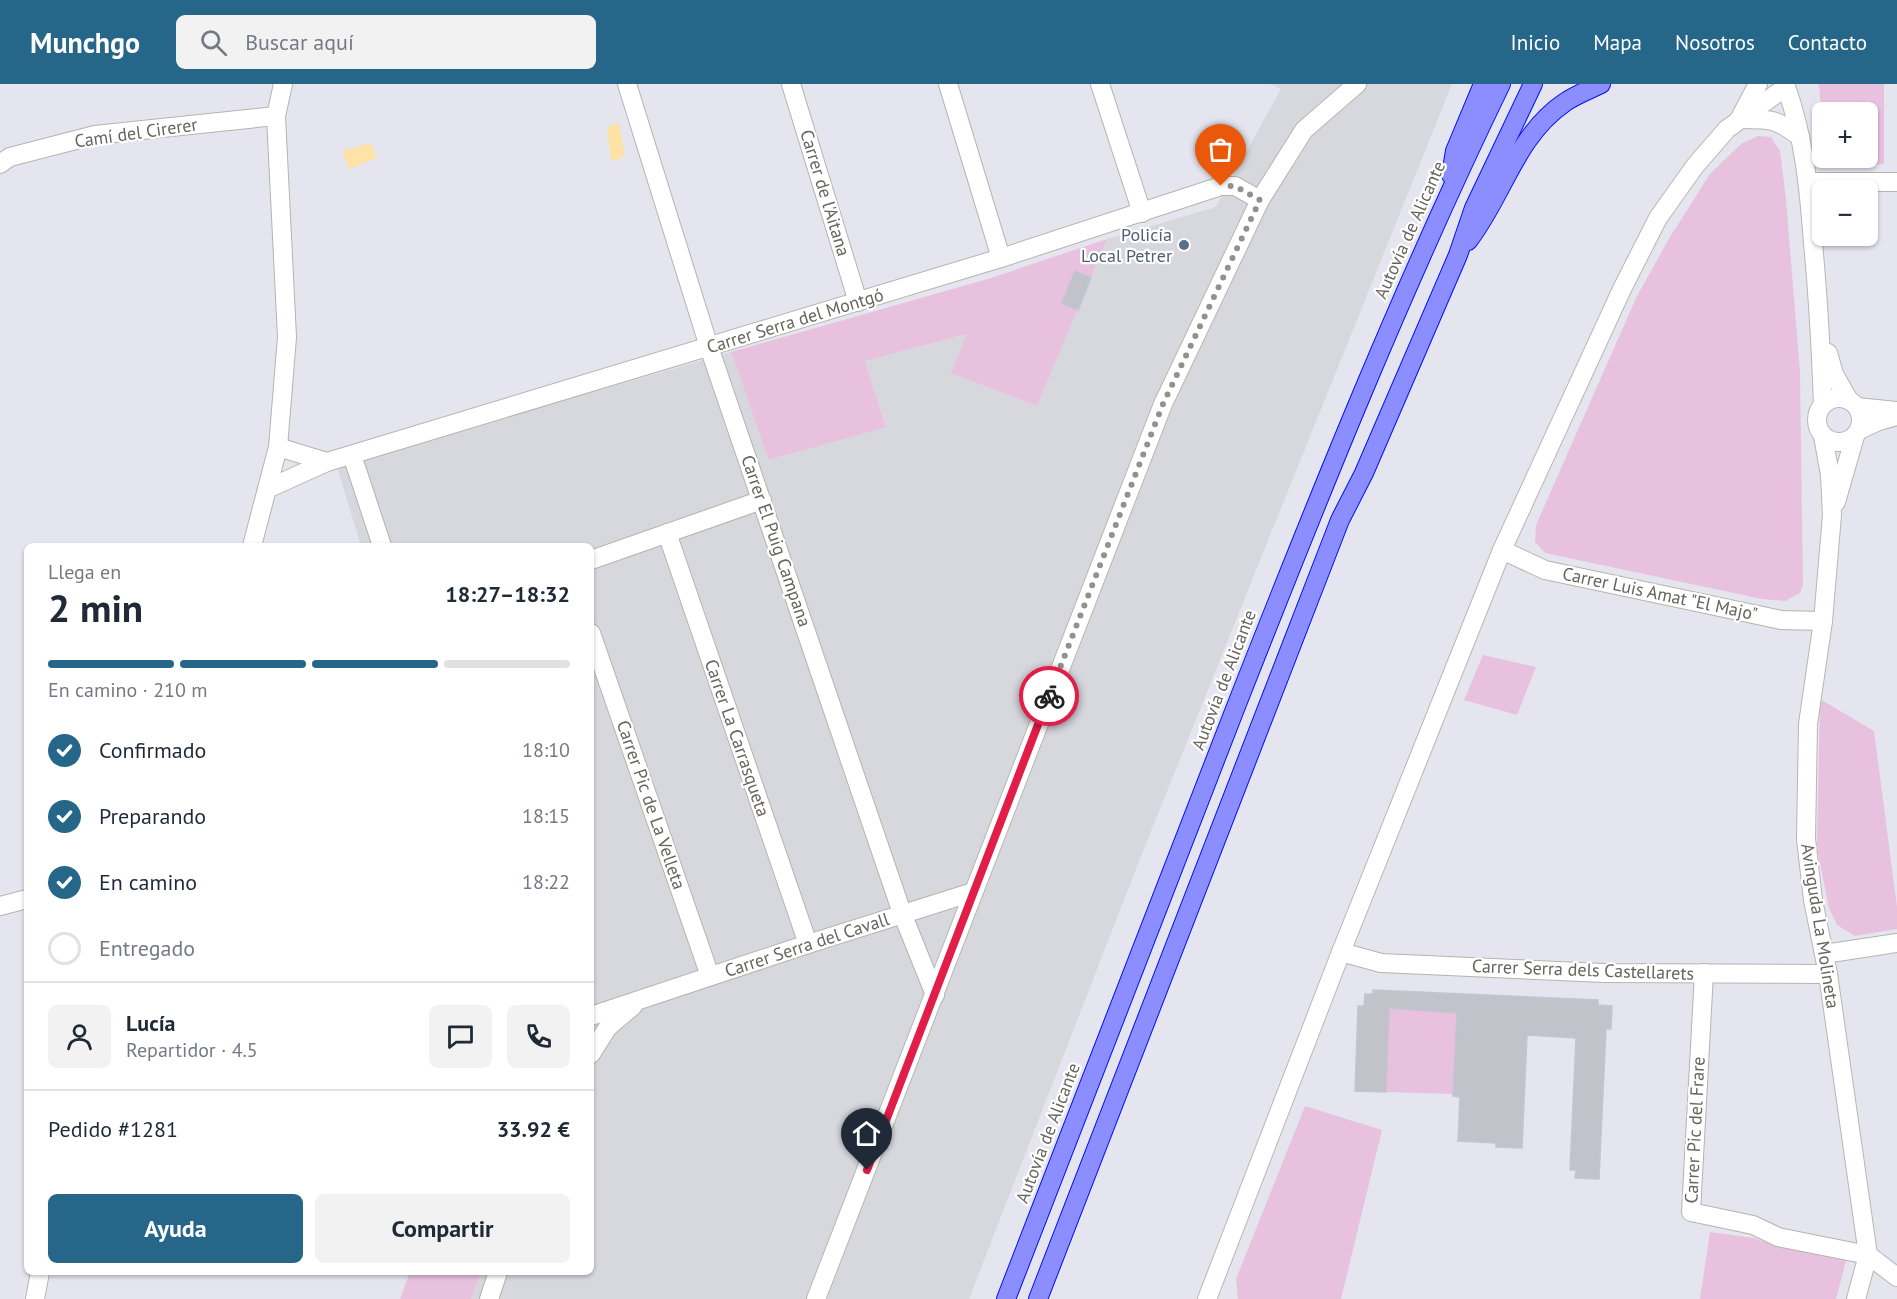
<!DOCTYPE html>
<html lang="es">
<head>
<meta charset="utf-8">
<style>
  :root { --surface:#fff; --page:#f2f2f3; --text:#1f2937; --muted:#747a83; --line:#e0e1e3; --accent:#256689 }
  body { margin:0; font-family:"PT Sans",sans-serif; background:var(--page); color:var(--text); height:100vh; display:flex; flex-direction:column; font-size:22px; white-space:nowrap }
  * { box-sizing:border-box; margin:0 }
  p { font-size:20px; color:var(--muted) }
  .icon { flex:none; width:33px; height:33px; fill:none; stroke:currentColor; stroke-width:2; stroke-linecap:round; stroke-linejoin:round }
  .map { position:relative; flex:1; overflow:hidden }
  .sheet { position:absolute; left:24px; top:459px; width:570px; height:732px; display:flex; flex-direction:column; background:var(--surface); border-radius:9px; box-shadow:0 2px 4px #0004 }
  .sheet>* { flex:none }
  .controls { position:absolute; left:1812px; top:18px; display:grid; gap:12px }
  .controls a { display:grid; place-items:center; width:66px; height:66px; border-radius:9px; background:var(--surface); box-shadow:0 2px 4px #0004; font-size:30px }
  .pin { position:absolute; display:grid; place-items:center; width:51px; height:51px; color:#fff; margin:-62px -26px; border-radius:50% 50% 50% 0; rotate:-45deg; box-shadow:0 0 6px #0007 }
  .pin .icon { rotate:45deg }
  .courier { position:absolute; display:grid; place-items:center; width:60px; height:60px; margin:-30px; border:4px solid #e11d48; border-radius:50%; background:#fff; color:#222; box-shadow:0 2px 8px #0007 }
  .overview em { font-style:normal; font-weight:700 }
  .overview div { display:flex; flex-direction:column-reverse }
  .overview { display:flex; align-items:center; justify-content:space-between; height:102px; padding:0 24px }
  h1 { font-size:39px; font-weight:700; line-height:45px }
  .bar { display:grid; grid-template-columns:repeat(4,1fr); gap:9px 6px; align-content:center; height:72px; padding:0 24px }
  .bar i { height:8px; border-radius:4px; background:var(--line) }
  .bar .selected { background:var(--accent) }
  .bar p { grid-column:span 4 }
  .line { display:flex; align-items:center; gap:15px; padding:0 24px; border-top:2px solid var(--line) }
  .line div { flex:1 }
  .round { display:grid; place-items:center; flex:none; width:63px; height:63px; border-radius:9px; background:var(--page) }
  ol { padding:0 24px; list-style:none }
  li { display:flex; align-items:center; gap:18px; height:66px }
  li p { margin-inline-start:auto }
  li .icon { padding:6px; border-radius:50%; background:var(--accent); color:#fff; stroke-width:4 }
  li:last-child { color:var(--muted) }
  li i { width:33px; height:33px; border:3px solid var(--line); border-radius:50% }
  .button { display:flex; gap:12px; margin-top:auto; padding:12px 24px }
  .button a { flex:1; height:69px; border-radius:9px; background:var(--accent); color:#fff; font-size:24px; font-weight:700; line-height:69px; text-align:center }
  .button a+a { background:var(--page); color:var(--text) }
  header { display:flex; align-items:center; gap:36px; box-sizing:border-box; height:84px; padding:0 30px; background:var(--accent); color:#fff }
  header strong { font-size:28px }
  nav { display:flex; gap:33px; margin-inline-start:auto; font-size:21px }
  .search { width:420px; height:54px; background:var(--page); display:flex; align-items:center; gap:15px; box-sizing:border-box; padding:0 21px; border-radius:9px; color:var(--muted); font-size:22px }
  .map>svg:first-child { display:block }
  .industrial { fill:#d7d7de }
  .green { fill:#e8c1de }
  .water { fill:#ffe2a5 }
  .building { fill:#c1c2ca; stroke:#c3c4d4; stroke-width:1.5 }
  .lines { fill:none; stroke-linecap:round; stroke-linejoin:round }
  .street-casing { stroke:#b5b4ad; stroke-width:20 }
  .secondary-casing { stroke:#b8b7af; stroke-width:20 }
  .highway-casing { stroke:#0011f4; stroke-width:20 }
  .street { stroke:#fff; stroke-width:18 }
  .secondary { stroke:#fff; stroke-width:18 }
  .highway { stroke:#8c8eff; stroke-width:18 }
  .done { stroke:#92918f; stroke-width:6; stroke-dasharray:0 10.8 }
  .route { stroke:#e11d48; stroke-width:8 }
  .service-dot { fill:#5c6f8a; stroke:#fff; stroke-width:2 }
  .labels { text-anchor:middle; stroke-width:4.5; stroke-linejoin:round; paint-order:stroke }
  .street-label { font-size:18px; fill:#66645c; stroke:#fff }
  .service-label { font-size:18px; fill:#4e5e75; stroke:#fff; text-anchor:end }
</style>
</head>
<body>
<header>
<strong>Munchgo</strong>
<div class="search"><svg class="icon" aria-label="search" viewBox="0 0 24 24"><circle cx="10" cy="10" r="6"/><path d="M15 15l6 6"/></svg>Buscar aquí</div>
<nav><a>Inicio</a><a>Mapa</a><a>Nosotros</a><a>Contacto</a></nav>
</header>
<div class="map">
<svg width="1897" height="1215" viewBox="0 0 1897 1215">
  <rect width="100%" height="100%" fill="#e5e5ef"/>
  <!-- industrial -->
  <path class="industrial" d="M 1271,0 L 1452,0 L 1141,772 L 969,1215 L 471,1215 L 481,1188 L 591,1188 L 591,462 L 361,462 L 337,383 L 731,268 L 770,376 L 886,342 L 865,277 L 968,250 L 952,289 L 1037,322 L 1107,155 L 1216,123 L 1281,5 Z"/>
  <!-- green -->
  <g class="green">
    <path d="M 1819,0 L 1884,0 L 1884,80 L 1827,81 L 1826,74 L 1868,74 L 1868,28 L 1822,28 L 1822,37 Z"/>
    <path d="M 1758,52 L 1771,53 L 1780,67 L 1786,116 L 1800,288 L 1803,501 L 1800,509 L 1785,517 L 1762,515 L 1545,469 L 1535,458 L 1536,441 L 1637,212 L 1670,153 L 1710,90 L 1741,60 Z"/>
    <path d="M 1107,155 L 1037,322 L 951,289 L 967,250 L 865,277 L 886,343 L 769,376 L 731,268 L 991,194 Z"/>
    <path d="M 1483,571 L 1536,583 L 1517,631 L 1464,616 Z"/>
    <path d="M 1820,615 L 1874,647 L 1897,823 L 1897,845 L 1855,852 L 1837,841 L 1829,824 L 1817,764 Z"/>
    <path d="M 1389,924 L 1457,929 L 1453,1010 L 1386,1008 Z"/>
    <path d="M 1305,1022 L 1382,1046 L 1341,1215 L 1238,1215 L 1236,1195 Z"/>
    <path d="M 1710,1148 L 1754,1154 L 1770,1160 L 1847,1173 L 1836,1215 L 1700,1215 Z"/>
    <path d="M 410,1188 L 481,1188 L 471,1215 L 400,1215 Z"/>
  </g>
  <!-- water -->
  <g class="water">
    <path d="M 619,39 L 625,72 L 611,78 L 607,43 Z"/>
    <path d="M 371,59 L 376,74 L 349,85 L 342,67 Z"/>
  </g>
  <!-- building -->
  <g class="building">
    <path d="M 1075,187 L 1091,194 L 1078,226 L 1062,219 Z"/>
    <path d="M 1373,906 L 1598,916 L 1598,921 L 1612,922 L 1611,945 L 1606,945 L 1599,1095 L 1575,1094 L 1576,1086 L 1570,1086 L 1576,954 L 1527,951 L 1522,1064 L 1496,1063 L 1496,1059 L 1458,1057 L 1460,1013 L 1453,1012 L 1457,929 L 1389,924 L 1386,1008 L 1355,1007 L 1358,922 L 1364,922 L 1365,910 L 1373,910 Z"/>
  </g>
  <g class="lines">
    <!-- street casing -->
    <g class="street-casing">
      <g id="street">
        <path d="M 627,0 L 709,263 L 902,829 L 935,911"/>
        <path d="M 791,0 L 858,218"/>
        <path d="M 948,0 L 1001,174"/>
        <path d="M 1100,0 L 1142,129"/>
        <path d="M 0,80 L 10,73 L 95,51 L 276,32"/>
        <path d="M 1808,98 L 1897,98"/>
        <path d="M 1857,323 L 1897,327"/>
        <path d="M 1859,346 L 1879,337 L 1897,332"/>
        <path d="M 278,363 L 327,378"/>
        <path d="M 352,371 L 382,462"/>
        <path d="M 267,405 L 327,378 L 1001,174 L 1221,102 L 1235,102 L 1260,116"/>
        <path d="M 667,449 L 808,860"/>
        <path d="M 252,462 L 278,363 L 287,253 L 276,32 L 283,0"/>
        <path d="M 1502,466 L 1545,486 L 1781,536 L 1823,537"/>
        <path d="M 591,476 L 762,416"/>
        <path d="M 591,549 L 710,892"/>
        <path d="M 0,822 L 27,815"/>
        <path d="M 1341,868 L 1381,879 L 1604,889 L 1828,890"/>
        <path d="M 1824,870 L 1897,859"/>
        <path d="M 1704,889 L 1691,1128 L 1753,1141 L 1778,1153 L 1868,1171 L 1897,1193"/>
        <path d="M 591,932 L 808,860 L 973,808"/>
        <path d="M 591,970 L 608,943 L 633,922"/>
        <path d="M 35,1215 L 40,1188"/>
        <path d="M 489,1215 L 498,1188"/>
      </g>
    </g>
    <!-- secondary casing -->
    <g class="secondary-casing">
      <g id="secondary">
        <path d="M 1785,0 C 1804,51 1809,105 1813,159 C 1818,212 1821,266 1823,320"/>
        <path d="M 1742,30 L 1758,0"/>
        <path d="M 1739,35 C 1769,35 1776,34 1800,53"/>
        <path d="M 1828,269 L 1834,290 L 1848,315"/>
        <circle cx="1839" cy="336" r="22"/>
        <path d="M 1823,352 L 1830,391 L 1832,431 L 1823,537 L 1808,640 L 1806,755 L 1813,816 L 1828,890 L 1868,1171 L 1856,1215"/>
        <path d="M 1836,418 L 1855,352"/>
        <path d="M 816,1215 L 1163,320 L 1260,116 L 1304,46 L 1357,0"/>
        <path d="M 1207,1215 L 1341,868 L 1502,466 L 1622,205 L 1658,134 L 1695,82 L 1727,45 L 1786,3"/>
      </g>
    </g>
    <!-- highway casing -->
    <g class="highway-casing">
      <g id="highway">
        <path d="M 1451,91 L 1455,67 L 1483,0"/>
        <path d="M 1468,157 C 1503,112 1515,53 1564,19 C 1575,11 1589,6 1601,0"/>
        <path d="M 1006,1215 C 1083,1018 1158,821 1235,625 C 1318,414 1402,204 1501,0"/>
        <path d="M 1038,1215 L 1340,436 L 1364,389 L 1458,171 L 1474,124 L 1533,0"/>
      </g>
    </g>
    <!-- street -->
    <use href="#street" class="street"/>
    <!-- secondary -->
    <use href="#secondary" class="secondary"/>
    <!-- highway -->
    <use href="#highway" class="highway"/>
  </g>
  <g class="lines">
    <!-- done -->
    <path class="done" d="M 1049,612 L 1163,320 L 1260,116 L 1235,102 L 1221,102"/>
    <!-- route -->
    <path class="route" d="M 867,1086 L 1049,612"/>
  </g>
  <!-- markers -->
  <circle class="service-dot" cx="1184" cy="161" r="6"/>
  <g class="labels">
    <!-- street labels -->
    <g class="street-label">
      <text transform="translate(136 49) rotate(-8)" y="6">Camí del Cirerer</text>
      <text transform="translate(825 109) rotate(73)" y="6">Carrer de l'Aitana</text>
      <text transform="translate(1410 146) rotate(-66)" y="6">Autovía de Alicante</text>
      <text transform="translate(795 237) rotate(-17)" y="6">Carrer Serra del Montgó</text>
      <text transform="translate(776 457) rotate(71)" y="6">Carrer El Puig Campana</text>
      <text transform="translate(1660 510) rotate(12)" y="6">Carrer Luis Amat "El Majo"</text>
      <text transform="translate(1224 596) rotate(-69)" y="6">Autovía de Alicante</text>
      <text transform="translate(737 654) rotate(71)" y="6">Carrer La Carrasqueta</text>
      <text transform="translate(651 721) rotate(71)" y="6">Carrer Pic de La Velleta</text>
      <text transform="translate(1820 842) rotate(81)" y="6">Avinguda La Molineta</text>
      <text transform="translate(807 861) rotate(-18)" y="6">Carrer Serra del Cavall</text>
      <text transform="translate(1583 886) rotate(2)" y="6">Carrer Serra dels Castellarets</text>
      <text transform="translate(1695 1046) rotate(-87)" y="6">Carrer Pic del Frare</text>
      <text transform="translate(1048 1049) rotate(-69)" y="6">Autovía de Alicante</text>
    </g>
    <!-- service labels -->
    <g class="service-label">
      <text x="1172" y="157">Policía<tspan x="1172" dy="21">Local Petrer</tspan></text>
    </g>
  </g>
</svg>
<div class="controls">
<a>+</a>
<a>−</a>
</div>
<div class="pin" style="left:1221px;top:102px;background:#ea580c"><svg class="icon" aria-label="bag" viewBox="0 0 24 24"><path d="M5 8h14l-1 12H6zM9 8a3 3 0 0 1 6 0"/></svg></div>
<div class="pin" style="left:867px;top:1086px;background:#1f2937"><svg class="icon" aria-label="home" viewBox="0 0 24 24"><path d="M3 11l9-7 9 7M6 9v11h12V9"/></svg></div>
<div class="courier" style="left:1049px;top:612px"><svg class="icon" aria-label="bike" viewBox="0 0 24 24"><circle cx="6" cy="16" r="4"/><circle cx="18" cy="16" r="4"/><path d="M6 16l4-8h5l3 8M10 8l3 8H6M13 5h3"/></svg></div>
<section class="sheet">
<div class="overview"><div><h1>2 min</h1><p>Llega en</p></div><em>18:27–18:32</em></div>
<div class="bar"><i class="selected"></i><i class="selected"></i><i class="selected"></i><i></i><p>En camino · 210 m</p></div>
<ol>
<li><svg class="icon" aria-label="check" viewBox="0 0 24 24"><path d="M5 12l5 5 9-10"/></svg>Confirmado<p>18:10</p></li>
<li><svg class="icon" aria-label="check" viewBox="0 0 24 24"><path d="M5 12l5 5 9-10"/></svg>Preparando<p>18:15</p></li>
<li><svg class="icon" aria-label="check" viewBox="0 0 24 24"><path d="M5 12l5 5 9-10"/></svg>En camino<p>18:22</p></li>
<li><i></i>Entregado</li>
</ol>
<div class="line" style="height:108px"><a class="round"><svg class="icon" aria-label="person" viewBox="0 0 24 24"><circle cx="12" cy="8" r="4"/><path d="M4 21q1-7 8-7t8 7"/></svg></a><div><b>Lucía</b><p>Repartidor · 4.5</p></div><a class="round"><svg class="icon" aria-label="chat" viewBox="0 0 24 24"><path d="M4 5h16v11H9l-5 4z"/></svg></a><a class="round"><svg class="icon" aria-label="phone" viewBox="0 0 24 24"><path d="M5 4h4l2 5-3 2q2 4 5 5l2-3 5 2v4C11 20 4 13 5 4z"/></svg></a></div>
<div class="line" style="height:78px"><div>Pedido #1281</div><b>33.92 €</b></div>
<div class="button"><a>Ayuda</a><a>Compartir</a></div>
</section>
</div>
</body>
</html>
